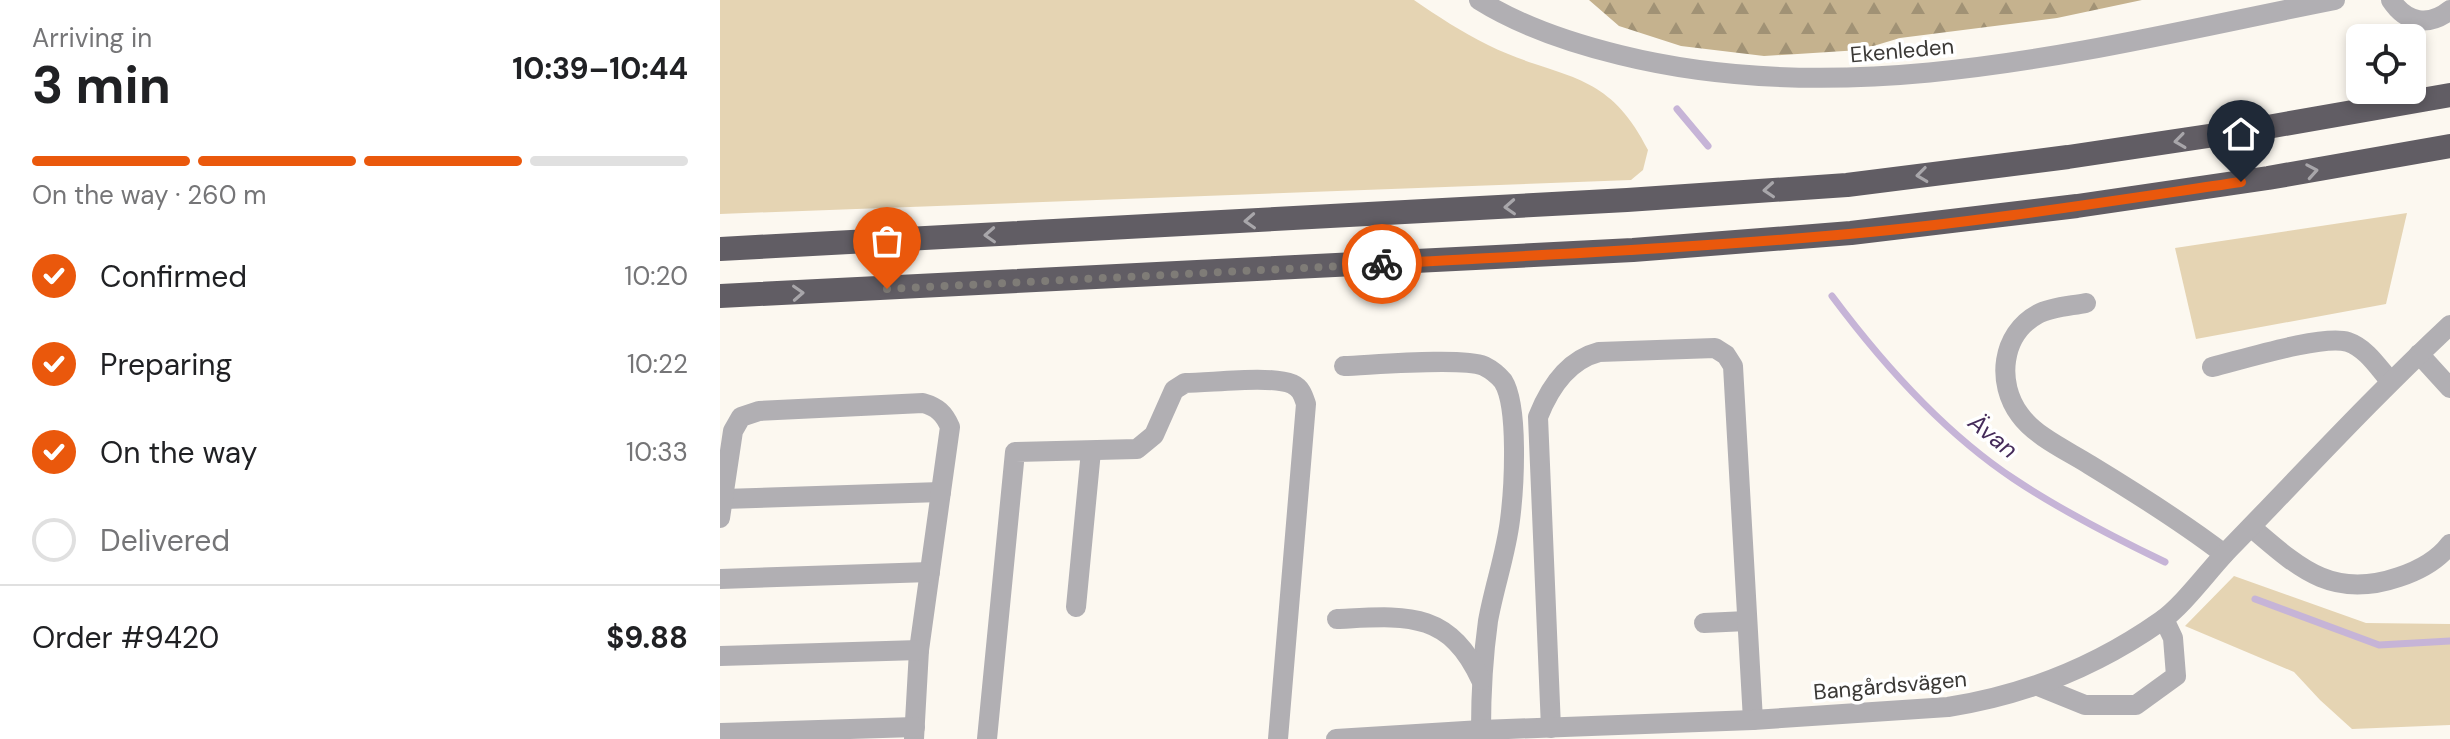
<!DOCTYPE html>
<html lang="en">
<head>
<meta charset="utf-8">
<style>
  :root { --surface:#fff; --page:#f6f6f6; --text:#202124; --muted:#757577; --line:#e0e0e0; --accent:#ea580c }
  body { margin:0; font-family:"DM Sans",sans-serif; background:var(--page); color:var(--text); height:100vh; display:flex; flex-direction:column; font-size:30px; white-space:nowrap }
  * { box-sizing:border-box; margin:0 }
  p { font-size:26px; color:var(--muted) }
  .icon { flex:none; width:44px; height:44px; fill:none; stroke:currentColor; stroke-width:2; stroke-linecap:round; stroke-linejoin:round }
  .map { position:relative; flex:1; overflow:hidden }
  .details { display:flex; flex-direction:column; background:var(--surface); width:720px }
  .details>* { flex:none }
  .buttons { position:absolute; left:1626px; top:24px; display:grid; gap:16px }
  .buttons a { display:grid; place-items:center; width:80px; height:80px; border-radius:12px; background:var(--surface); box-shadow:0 4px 12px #0003; font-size:40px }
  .pin { position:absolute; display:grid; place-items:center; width:68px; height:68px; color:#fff; margin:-82px -34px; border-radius:50% 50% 50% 0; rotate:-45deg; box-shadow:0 0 8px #0007 }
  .pin .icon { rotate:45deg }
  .courier { position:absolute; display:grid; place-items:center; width:80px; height:80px; margin:-40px; border:6px solid #ea580c; border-radius:50%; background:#fff; color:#222; box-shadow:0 2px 10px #0007 }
  .summary em { font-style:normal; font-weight:700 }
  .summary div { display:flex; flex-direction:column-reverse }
  .summary { display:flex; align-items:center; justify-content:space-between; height:136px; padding:0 32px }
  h1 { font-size:52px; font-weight:700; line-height:60px }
  .bar { display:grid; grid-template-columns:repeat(4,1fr); gap:12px 8px; align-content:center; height:96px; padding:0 32px }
  .bar i { height:10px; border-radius:6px; background:var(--line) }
  .bar .on { background:var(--accent) }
  .bar p { grid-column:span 4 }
  .line { display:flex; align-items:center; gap:20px; padding:0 32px; border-top:2px solid var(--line) }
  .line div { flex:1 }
  ol { padding:0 32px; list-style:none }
  li { display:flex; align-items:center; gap:24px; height:88px }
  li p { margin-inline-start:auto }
  li .icon { padding:8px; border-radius:50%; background:var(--accent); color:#fff; stroke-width:4 }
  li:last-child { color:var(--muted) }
  li i { width:44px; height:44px; border:4px solid var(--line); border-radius:50% }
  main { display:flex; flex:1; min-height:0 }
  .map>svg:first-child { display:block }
  .green { fill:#e5d4b3 }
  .forest { fill:url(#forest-firs) }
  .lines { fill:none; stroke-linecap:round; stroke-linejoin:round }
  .stream { stroke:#c6b4d7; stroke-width:7 }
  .minor { stroke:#b1afb3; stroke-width:20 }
  .highway { stroke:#615d64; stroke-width:24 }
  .oneway { stroke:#a8a6aa }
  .done { stroke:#7f7c77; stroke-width:8; stroke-dasharray:0 14.4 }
  .route { stroke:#ea580c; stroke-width:10 }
  .labels { text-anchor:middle; stroke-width:7; stroke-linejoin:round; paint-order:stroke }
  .street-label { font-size:22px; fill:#3b3936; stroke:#fff }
  .water-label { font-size:24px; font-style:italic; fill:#452b5a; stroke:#fff }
</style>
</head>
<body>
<main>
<section class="details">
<div class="summary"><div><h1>3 min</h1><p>Arriving in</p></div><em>10:39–10:44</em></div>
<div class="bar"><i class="on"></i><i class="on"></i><i class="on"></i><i></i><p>On the way · 260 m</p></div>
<ol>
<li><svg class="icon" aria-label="check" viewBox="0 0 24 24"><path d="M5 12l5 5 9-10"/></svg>Confirmed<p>10:20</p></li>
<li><svg class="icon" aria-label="check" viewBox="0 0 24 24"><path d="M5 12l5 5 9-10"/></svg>Preparing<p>10:22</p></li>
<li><svg class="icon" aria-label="check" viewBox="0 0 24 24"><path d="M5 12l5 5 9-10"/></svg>On the way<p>10:33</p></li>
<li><i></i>Delivered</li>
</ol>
<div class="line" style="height:104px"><div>Order #9420</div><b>$9.88</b></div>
</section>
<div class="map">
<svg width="1730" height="739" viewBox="0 0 1730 739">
  <defs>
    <pattern id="forest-firs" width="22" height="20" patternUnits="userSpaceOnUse" patternTransform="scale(2)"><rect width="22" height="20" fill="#c5b28e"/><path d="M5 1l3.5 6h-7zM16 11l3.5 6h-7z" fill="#a19275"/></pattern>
  </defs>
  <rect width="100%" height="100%" fill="#fcf8f0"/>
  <!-- green -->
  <g class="green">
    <path d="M 0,0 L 694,0 C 717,16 742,32 768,45 C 838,80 887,67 928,150 L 923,170 L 911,180 L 0,214 Z"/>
    <path d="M 1687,213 L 1666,304 L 1476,339 L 1455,248 Z"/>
    <path d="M 1514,576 L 1646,623 L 1730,624 L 1730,725 L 1632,729 L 1600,700 L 1574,672 L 1465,626 Z"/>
  </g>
  <!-- forest -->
  <path class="forest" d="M 869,0 L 1422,0 L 1337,18 L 1180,38 L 1140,50 L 1044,56 L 961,46 L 899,26 Z"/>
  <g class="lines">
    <!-- stream -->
    <g class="stream">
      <path d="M 957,109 L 988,146"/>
      <path d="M 1112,296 C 1162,363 1223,432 1294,479 C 1342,511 1393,537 1445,562"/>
      <path d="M 1535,599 L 1659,645 L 1730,641"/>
    </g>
    <!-- minor -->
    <g class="minor">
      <path d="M 759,0 C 802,27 851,43 900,55 C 1138,114 1381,46 1615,0"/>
      <path d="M 1671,0 C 1686,23 1709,27 1730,10"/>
      <path d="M 1366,303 C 1351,306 1331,307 1318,314 C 1281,334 1276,383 1300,415 C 1316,437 1348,451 1370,465 C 1416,493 1461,521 1504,554"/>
      <path d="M 1699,354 L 1730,388"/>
      <path d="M 624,366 C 653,365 742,357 764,366 C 770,369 778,375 783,381 C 799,406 794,489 790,520 C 786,554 774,587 768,621 C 763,657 761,693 761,730"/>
      <path d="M 1492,367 C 1521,360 1603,334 1628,342 C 1646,348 1658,367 1670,381"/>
      <path d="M 3,499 L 221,492"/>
      <path d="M 0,518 L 13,431 L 21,417 L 39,411 L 203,403 C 217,407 224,413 230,427 L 199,650 L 194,739"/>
      <path d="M 1531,527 C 1579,568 1612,600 1679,577 C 1697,571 1718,560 1730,544"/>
      <path d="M 0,579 L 210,572"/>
      <path d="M 356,607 L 371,451"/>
      <path d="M 617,619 C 684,616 729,609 761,680"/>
      <path d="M 984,623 L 1027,621"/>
      <path d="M 0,656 L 199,650"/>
      <path d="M 1318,686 L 1365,705 L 1416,705 L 1456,676 L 1453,638 L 1444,619"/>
      <path d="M 831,728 L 818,417 C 829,389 848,360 879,352 L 995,348 L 1006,355 L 1013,366 L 1033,720"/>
      <path d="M 0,733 L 195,727"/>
      <path d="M 267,739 L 295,452 L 417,449 L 434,435 L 454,390 L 465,383 C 491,383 550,375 572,384 C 581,388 583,395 586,404 L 558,739"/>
      <path d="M 616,739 L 761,730 L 1033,720 L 1228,707 C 1305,695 1377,666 1441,621 C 1465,604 1490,568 1512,546 C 1584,472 1654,396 1730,325"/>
    </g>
    <!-- highway -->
    <g class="highway">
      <path d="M 0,249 L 907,200 L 1127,185 L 1348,157 L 1542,128 L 1730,95"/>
      <path d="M 0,296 L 913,250 L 1131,233 L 1357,206 L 1548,178 L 1730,146"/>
    </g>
  </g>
  <!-- one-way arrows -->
  <defs><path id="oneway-chevron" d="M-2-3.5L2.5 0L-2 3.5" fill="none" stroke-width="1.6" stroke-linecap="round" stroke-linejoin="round" transform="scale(2)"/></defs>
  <g class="oneway">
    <use href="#oneway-chevron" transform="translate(1460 141) rotate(172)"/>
    <use href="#oneway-chevron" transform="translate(1592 171) rotate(-10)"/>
    <use href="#oneway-chevron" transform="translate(1202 175) rotate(173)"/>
    <use href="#oneway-chevron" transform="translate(1049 190) rotate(176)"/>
    <use href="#oneway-chevron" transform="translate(790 207) rotate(177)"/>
    <use href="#oneway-chevron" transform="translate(530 221) rotate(177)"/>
    <use href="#oneway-chevron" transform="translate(270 235) rotate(177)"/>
    <use href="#oneway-chevron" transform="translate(78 293) rotate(-3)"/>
  </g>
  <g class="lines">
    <!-- done -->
    <path class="done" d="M 167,289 L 662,264"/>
    <!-- route -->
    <path class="route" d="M 662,264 C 818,255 973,248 1129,234 C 1260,222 1391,201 1521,182"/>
  </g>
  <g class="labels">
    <!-- street labels -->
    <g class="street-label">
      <text transform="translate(1182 50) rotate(-5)" y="8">Ekenleden</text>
      <text transform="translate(1170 685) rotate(-5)" y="8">Bangårdsvägen</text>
    </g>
    <!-- water labels -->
    <g class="water-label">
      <text transform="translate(1273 436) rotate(39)" y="8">Ävan</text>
    </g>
  </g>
</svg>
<div class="buttons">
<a><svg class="icon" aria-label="locate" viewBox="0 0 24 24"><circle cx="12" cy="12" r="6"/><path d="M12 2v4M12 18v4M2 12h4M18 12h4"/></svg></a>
</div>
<div class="pin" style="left:167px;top:289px;background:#ea580c"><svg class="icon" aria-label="bag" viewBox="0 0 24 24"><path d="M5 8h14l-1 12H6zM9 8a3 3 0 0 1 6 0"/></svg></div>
<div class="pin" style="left:1521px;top:182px;background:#1f2937"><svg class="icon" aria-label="home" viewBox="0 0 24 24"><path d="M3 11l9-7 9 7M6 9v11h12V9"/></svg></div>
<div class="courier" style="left:662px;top:264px"><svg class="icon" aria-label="bike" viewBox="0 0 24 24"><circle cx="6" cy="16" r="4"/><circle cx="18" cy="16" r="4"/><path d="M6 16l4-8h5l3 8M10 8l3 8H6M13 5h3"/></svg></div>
</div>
</main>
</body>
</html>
